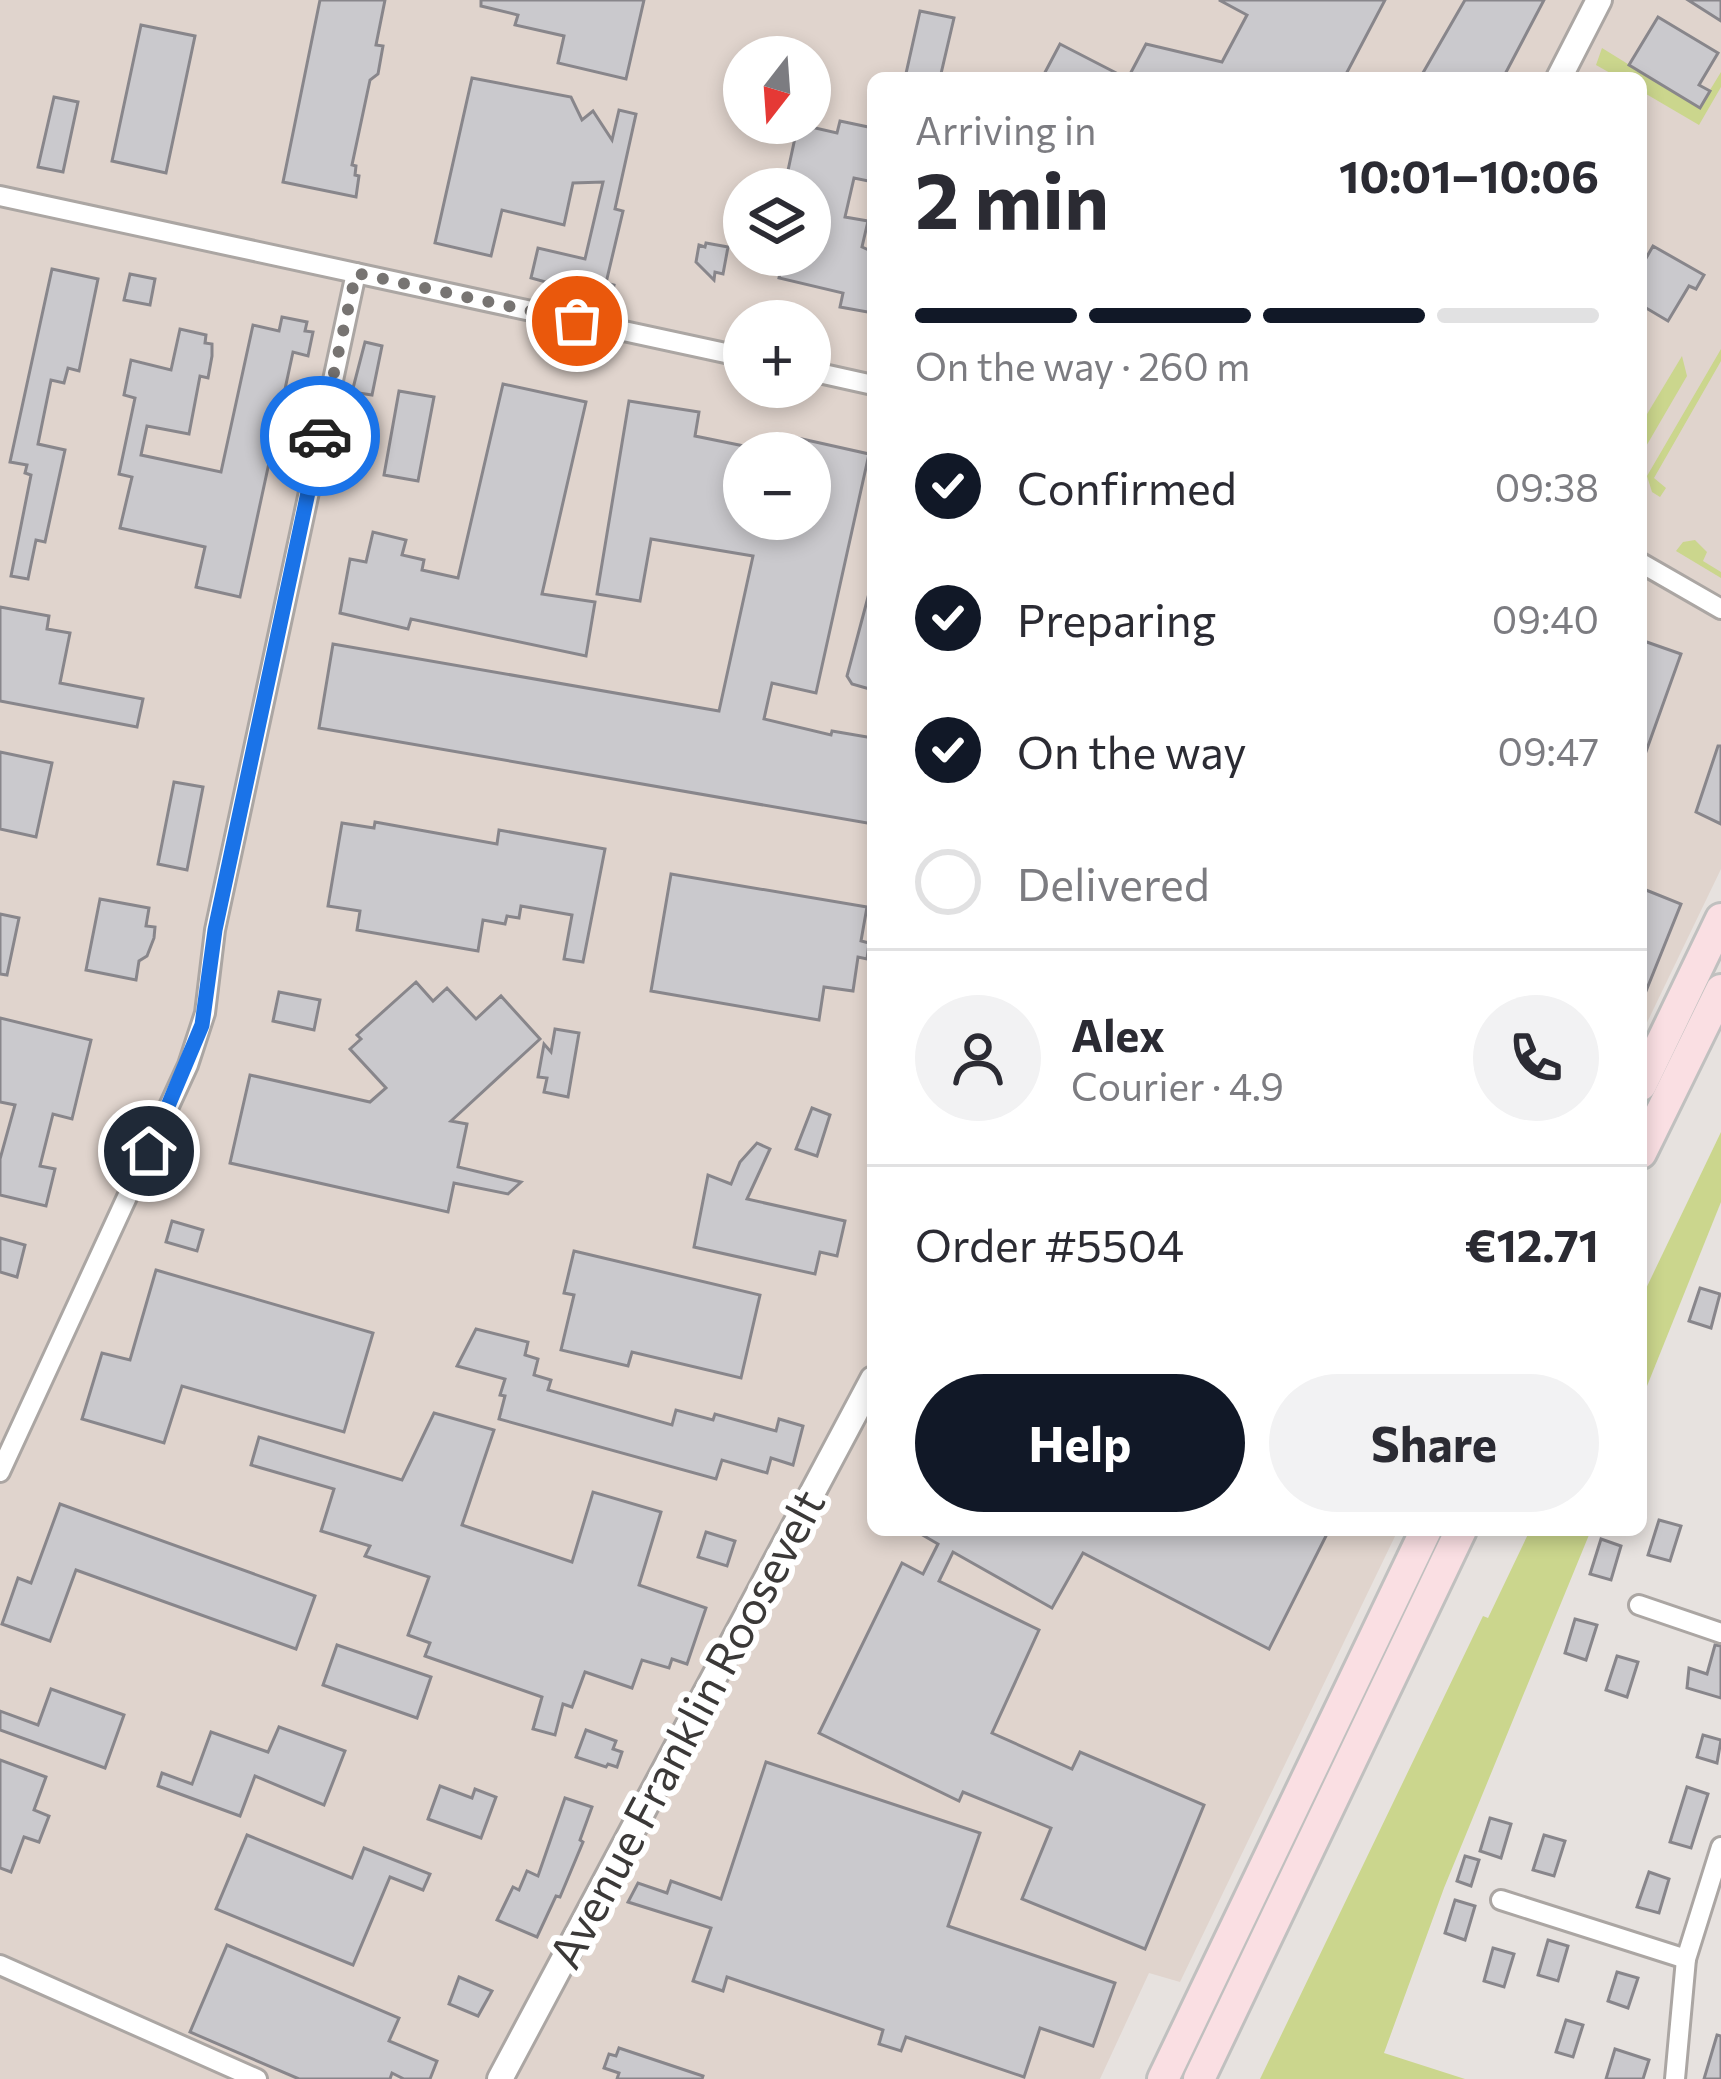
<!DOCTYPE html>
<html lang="en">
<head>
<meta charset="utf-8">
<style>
  :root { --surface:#fff; --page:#f2f2f3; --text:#2b2b33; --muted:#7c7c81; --line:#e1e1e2; --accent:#111827 }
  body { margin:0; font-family:Commissioner,sans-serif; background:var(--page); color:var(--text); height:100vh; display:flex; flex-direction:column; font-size:45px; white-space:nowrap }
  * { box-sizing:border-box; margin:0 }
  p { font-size:39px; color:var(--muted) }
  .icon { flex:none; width:66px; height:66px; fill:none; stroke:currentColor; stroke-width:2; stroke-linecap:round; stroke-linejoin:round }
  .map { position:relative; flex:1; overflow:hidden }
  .drawer { position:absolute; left:867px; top:72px; width:780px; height:1464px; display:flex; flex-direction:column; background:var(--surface); border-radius:18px; box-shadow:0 6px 18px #0003 }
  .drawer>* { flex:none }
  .needle { width:78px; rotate:197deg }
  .tools { position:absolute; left:723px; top:36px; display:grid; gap:24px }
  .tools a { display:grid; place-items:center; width:108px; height:108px; border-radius:50%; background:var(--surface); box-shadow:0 6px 18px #0003; font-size:60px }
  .pin { position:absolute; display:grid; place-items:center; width:102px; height:102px; color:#fff; margin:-51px; border:6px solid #fff; border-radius:50%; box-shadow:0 3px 12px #0007 }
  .courier { position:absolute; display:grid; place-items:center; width:120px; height:120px; margin:-60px; border:9px solid #1a73e8; border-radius:50%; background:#fff; color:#222; box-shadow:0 3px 15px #0007 }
  .overview em { font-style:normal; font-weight:700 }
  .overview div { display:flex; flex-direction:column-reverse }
  .overview { display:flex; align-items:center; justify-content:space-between; height:204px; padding:0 48px }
  h1 { font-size:78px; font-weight:700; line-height:90px }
  .bar { display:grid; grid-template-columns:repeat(4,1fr); gap:18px 12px; align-content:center; height:144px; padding:0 48px }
  .bar i { height:15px; border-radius:9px; background:var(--line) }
  .bar .selected { background:var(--accent) }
  .bar p { grid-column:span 4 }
  .line { display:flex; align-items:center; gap:30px; padding:0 48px; border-top:3px solid var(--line) }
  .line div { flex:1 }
  .round { display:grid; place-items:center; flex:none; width:126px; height:126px; border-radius:63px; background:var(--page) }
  ol { padding:0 48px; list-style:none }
  li { display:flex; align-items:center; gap:36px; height:132px }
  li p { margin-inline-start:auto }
  li .icon { padding:12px; border-radius:50%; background:var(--accent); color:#fff; stroke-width:4 }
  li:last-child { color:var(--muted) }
  li i { width:66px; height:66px; border:6px solid var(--line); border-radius:50% }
  .primary-button { display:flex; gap:24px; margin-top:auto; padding:24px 48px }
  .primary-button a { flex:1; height:138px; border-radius:72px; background:var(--accent); color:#fff; font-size:48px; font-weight:700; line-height:138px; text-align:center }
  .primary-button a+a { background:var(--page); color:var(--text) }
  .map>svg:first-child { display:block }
  .built { fill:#e0d4cd; fill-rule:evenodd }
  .green { fill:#cbd68d }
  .building { fill:#cac9cd; stroke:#88868b; stroke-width:3 }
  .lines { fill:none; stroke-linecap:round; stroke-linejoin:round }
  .minor-casing { stroke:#aba6a3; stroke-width:24 }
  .tertiary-casing { stroke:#aba6a3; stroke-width:30 }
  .primary-casing { stroke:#c0c0bf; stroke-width:36 }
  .minor { stroke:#fff; stroke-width:18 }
  .tertiary { stroke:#fff; stroke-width:24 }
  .primary { stroke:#fadfe3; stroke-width:30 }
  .done { stroke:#777472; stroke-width:12; stroke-dasharray:0 21.6 }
  .route { stroke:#1a73e8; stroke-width:15 }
  .labels { text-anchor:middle; stroke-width:12; stroke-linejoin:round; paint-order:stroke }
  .street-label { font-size:45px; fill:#3b3938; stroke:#fff }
</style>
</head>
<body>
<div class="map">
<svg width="1721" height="2079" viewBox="0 0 1721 2079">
  <rect width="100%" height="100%" fill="#e7e2df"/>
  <!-- built -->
  <path class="built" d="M 0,0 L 1721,0 L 1721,869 L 1641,1035 L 1641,78 L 873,78 L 873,1530 L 1398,1530 L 1180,1982 L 1149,1973 L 1100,2079 L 0,2079 ZM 744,57 L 810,57 L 810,123 L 744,123 ZM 744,189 L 810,189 L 810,255 L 744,255 ZM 744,321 L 810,321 L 810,387 L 744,387 ZM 744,453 L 810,453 L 810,519 L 744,519 Z"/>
  <!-- green -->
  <g class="green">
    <path d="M 1602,48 L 1699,108 L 1721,72 L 1721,87 L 1699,125 L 1641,91 L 1641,78 L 1619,78 L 1596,65 Z"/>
    <path d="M 1721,349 L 1721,361 L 1654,478 L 1666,488 L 1660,497 L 1652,492 L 1647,476 Z"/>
    <path d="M 1682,356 L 1687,376 L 1641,455 L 1641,424 Z"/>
    <path d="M 1695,540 L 1707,552 L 1703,561 L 1721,572 L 1721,578 L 1676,551 L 1683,542 Z"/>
    <path d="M 1721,1132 L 1721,1202 L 1641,1401 L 1641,1299 Z"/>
    <path d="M 1530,1530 L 1591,1530 L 1444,1888 L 1384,2053 L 1465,2079 L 1260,2079 L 1483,1616 L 1488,1618 Z"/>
  </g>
  <!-- building -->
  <g class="building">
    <path d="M 320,0 L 385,0 L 376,45 L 383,46 L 378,74 L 370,80 L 352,165 L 356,166 L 355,175 L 359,176 L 356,197 L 283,182 Z"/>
    <path d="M 481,0 L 644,0 L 626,79 L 558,63 L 564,36 L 515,25 L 518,15 L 481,6 Z"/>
    <path d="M 1219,0 L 1385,0 L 1344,78 L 1128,78 L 1146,44 L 1222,62 L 1247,15 Z"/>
    <path d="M 1465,0 L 1544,0 L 1503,78 L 1420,78 Z"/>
    <path d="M 1688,0 L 1721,0 L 1721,21 Z"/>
    <path d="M 920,11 L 954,18 L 940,78 L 905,78 Z"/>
    <path d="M 1658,17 L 1718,53 L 1699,85 L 1710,91 L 1700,108 L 1629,65 Z"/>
    <path d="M 141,25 L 195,36 L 166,173 L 112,161 Z"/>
    <path d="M 1060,44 L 1126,78 L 1042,78 Z"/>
    <path d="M 472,78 L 571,97 L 582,120 L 593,111 L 612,140 L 619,110 L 636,114 L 615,209 L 623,211 L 606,283 L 614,285 L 611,300 L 531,278 L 538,248 L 585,259 L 603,182 L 573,183 L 564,225 L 502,210 L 491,256 L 435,243 Z"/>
    <path d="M 54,97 L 78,102 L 63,172 L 38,167 Z"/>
    <path d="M 840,121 L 873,128 L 873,182 L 854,178 L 845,217 L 868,221 L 862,247 L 873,252 L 873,313 L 840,307 L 843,293 L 779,278 L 784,255 L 810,255 L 810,189 L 784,189 L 798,124 L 837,133 Z"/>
    <path d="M 706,243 L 728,247 L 723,274 L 715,272 L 714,280 L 696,262 L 699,245 L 705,247 Z"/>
    <path d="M 1653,246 L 1704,275 L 1696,289 L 1689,286 L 1668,321 L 1641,305 L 1641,267 Z"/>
    <path d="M 52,269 L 98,279 L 79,371 L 68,368 L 64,383 L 51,380 L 38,444 L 65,450 L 45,542 L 36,540 L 28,579 L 11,576 L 31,475 L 25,473 L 27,465 L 10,462 Z"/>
    <path d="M 130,274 L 155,279 L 150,305 L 124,300 Z"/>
    <path d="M 282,317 L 307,322 L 305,331 L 313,332 L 308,356 L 293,352 L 240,597 L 196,587 L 205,547 L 120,528 L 132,477 L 119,474 L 135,398 L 124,395 L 131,360 L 171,370 L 180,329 L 206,335 L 205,343 L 212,344 L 212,356 L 208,378 L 200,376 L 189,434 L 147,426 L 141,455 L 221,472 L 253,325 L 279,331 Z"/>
    <path d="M 365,342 L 382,346 L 372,395 L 352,392 Z"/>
    <path d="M 503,384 L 586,402 L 542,594 L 595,602 L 586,656 L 411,619 L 408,629 L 340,613 L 350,559 L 366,562 L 373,532 L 406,540 L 402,555 L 424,560 L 422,570 L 458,578 Z"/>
    <path d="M 399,391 L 434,397 L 418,481 L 384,475 Z"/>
    <path d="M 629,401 L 699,412 L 695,436 L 744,446 L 739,519 L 810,519 L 810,453 L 776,453 L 780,434 L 869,454 L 816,693 L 772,683 L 764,719 L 831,735 L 832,731 L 873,738 L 873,824 L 319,728 L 333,644 L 719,711 L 753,556 L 651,539 L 640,601 L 597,594 Z"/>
    <path d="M 868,597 L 873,598 L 873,690 L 852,684 L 847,676 Z"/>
    <path d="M 0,607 L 49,616 L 47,629 L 70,633 L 60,683 L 143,699 L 137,727 L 0,701 Z"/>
    <path d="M 1641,640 L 1681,654 L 1643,760 L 1641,760 Z"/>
    <path d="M 1718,746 L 1721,746 L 1721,824 L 1696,812 Z"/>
    <path d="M 0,752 L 52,763 L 36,837 L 0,829 Z"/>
    <path d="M 174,782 L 203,787 L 187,870 L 158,864 Z"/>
    <path d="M 375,822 L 497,844 L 499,830 L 605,849 L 583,962 L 564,959 L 572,915 L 521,906 L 519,918 L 507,916 L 505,924 L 483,920 L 478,951 L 357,930 L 360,911 L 328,906 L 342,823 L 374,828 Z"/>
    <path d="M 671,874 L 867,907 L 861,941 L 869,943 L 867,959 L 858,957 L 853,991 L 824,987 L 819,1020 L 651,991 Z"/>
    <path d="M 1641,888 L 1681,904 L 1642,1001 L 1641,1001 Z"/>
    <path d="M 100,899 L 149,908 L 146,926 L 155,927 L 154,938 L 147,956 L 139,961 L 136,980 L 86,970 Z"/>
    <path d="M 0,914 L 19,918 L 7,975 L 0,974 Z"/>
    <path d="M 416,982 L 433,1001 L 447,988 L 476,1019 L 501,996 L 540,1039 L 451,1121 L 467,1124 L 458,1167 L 521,1182 L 508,1194 L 454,1183 L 448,1212 L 230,1163 L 250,1075 L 370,1102 L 386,1088 L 350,1049 L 361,1039 L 357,1035 Z"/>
    <path d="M 279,992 L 320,1000 L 314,1030 L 273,1021 Z"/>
    <path d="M 0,1018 L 91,1040 L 72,1119 L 53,1114 L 40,1166 L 55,1169 L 46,1206 L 0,1195 L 0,1159 L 15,1105 L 0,1102 Z"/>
    <path d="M 555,1029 L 579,1033 L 568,1097 L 544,1092 L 547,1078 L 538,1077 L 544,1044 L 551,1052 Z"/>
    <path d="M 812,1108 L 830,1115 L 817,1156 L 796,1149 Z"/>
    <path d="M 757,1143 L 770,1149 L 747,1199 L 845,1221 L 837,1256 L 820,1252 L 815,1274 L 694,1247 L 708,1175 L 731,1184 L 740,1162 Z"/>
    <path d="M 172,1221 L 203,1230 L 197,1251 L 166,1242 Z"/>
    <path d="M 0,1238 L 25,1245 L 17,1277 L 0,1272 Z"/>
    <path d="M 574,1251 L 760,1295 L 741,1378 L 632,1352 L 628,1366 L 561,1350 L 574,1295 L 564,1293 Z"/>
    <path d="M 156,1270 L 373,1333 L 344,1432 L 182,1386 L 164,1443 L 82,1419 L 102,1353 L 130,1360 Z"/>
    <path d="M 1700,1288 L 1720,1294 L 1711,1328 L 1689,1321 Z"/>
    <path d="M 476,1329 L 528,1342 L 525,1355 L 538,1359 L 534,1375 L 551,1380 L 548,1390 L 672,1425 L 676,1410 L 713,1420 L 715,1414 L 776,1431 L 779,1419 L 803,1426 L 793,1465 L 771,1458 L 767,1473 L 722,1460 L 716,1479 L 499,1419 L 505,1396 L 500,1395 L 505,1379 L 457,1366 Z"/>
    <path d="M 434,1413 L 494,1430 L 462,1525 L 572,1562 L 593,1492 L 661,1512 L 639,1585 L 706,1608 L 687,1664 L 672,1659 L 669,1668 L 642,1660 L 632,1688 L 585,1672 L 572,1707 L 563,1704 L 555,1735 L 533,1729 L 542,1697 L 425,1656 L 430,1643 L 408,1635 L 429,1577 L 365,1556 L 370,1546 L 321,1531 L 334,1489 L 251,1465 L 259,1437 L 402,1480 Z"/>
    <path d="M 60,1504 L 315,1596 L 296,1649 L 76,1570 L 50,1641 L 2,1624 L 18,1578 L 31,1583 Z"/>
    <path d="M 1659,1520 L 1681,1526 L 1670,1561 L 1648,1555 Z"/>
    <path d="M 914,1530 L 1329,1530 L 1269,1649 L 1083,1553 L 1052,1608 L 953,1552 L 939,1581 L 1039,1630 L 992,1733 L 1072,1769 L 1080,1752 L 1204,1805 L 1145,1949 L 1022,1899 L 1051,1828 L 963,1792 L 959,1801 L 819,1733 L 902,1563 L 923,1574 L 938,1544 Z"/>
    <path d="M 706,1532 L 735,1541 L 727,1566 L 698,1557 Z"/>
    <path d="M 1601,1539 L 1621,1546 L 1611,1580 L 1590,1574 Z"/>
    <path d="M 1575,1619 L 1597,1625 L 1586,1660 L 1565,1653 Z"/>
    <path d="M 337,1645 L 431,1677 L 417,1718 L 323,1685 Z"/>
    <path d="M 1715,1645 L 1721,1646 L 1721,1698 L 1687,1688 L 1689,1668 L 1707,1674 Z"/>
    <path d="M 1617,1656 L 1638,1662 L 1627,1697 L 1606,1690 Z"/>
    <path d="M 51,1689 L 124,1715 L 105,1768 L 0,1730 L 0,1711 L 38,1725 Z"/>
    <path d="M 279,1727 L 345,1751 L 324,1805 L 255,1776 L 240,1816 L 158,1786 L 162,1773 L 192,1784 L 211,1732 L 268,1752 Z"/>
    <path d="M 586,1730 L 616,1741 L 613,1749 L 622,1752 L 617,1767 L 608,1764 L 606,1767 L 576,1757 Z"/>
    <path d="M 1703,1735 L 1721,1740 L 1717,1763 L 1697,1757 Z"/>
    <path d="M 0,1760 L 46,1777 L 34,1810 L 49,1816 L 39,1842 L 24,1837 L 11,1872 L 0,1868 Z"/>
    <path d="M 766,1762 L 980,1833 L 948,1926 L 1115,1983 L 1093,2046 L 1040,2028 L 1024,2077 L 906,2037 L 901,2051 L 879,2044 L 883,2030 L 727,1977 L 723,1991 L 693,1981 L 711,1928 L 628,1902 L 638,1883 L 667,1893 L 671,1881 L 721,1899 Z"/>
    <path d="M 440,1786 L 472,1798 L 475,1789 L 496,1797 L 481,1838 L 428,1819 Z"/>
    <path d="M 1687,1787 L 1708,1794 L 1691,1848 L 1670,1842 Z"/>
    <path d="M 565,1798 L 592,1807 L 580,1840 L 583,1842 L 560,1897 L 556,1896 L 537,1937 L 497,1920 L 513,1887 L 519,1890 L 527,1871 L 538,1876 Z"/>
    <path d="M 1490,1818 L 1511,1824 L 1501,1858 L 1480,1851 Z"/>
    <path d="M 247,1835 L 352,1878 L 364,1848 L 430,1874 L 423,1890 L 390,1877 L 353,1965 L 216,1909 Z"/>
    <path d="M 1544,1835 L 1565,1841 L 1554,1876 L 1533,1870 Z"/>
    <path d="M 1465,1856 L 1479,1860 L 1471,1886 L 1457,1881 Z"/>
    <path d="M 1649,1872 L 1669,1879 L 1659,1913 L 1637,1907 Z"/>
    <path d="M 1455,1900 L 1475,1906 L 1465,1940 L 1445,1933 Z"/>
    <path d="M 1548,1940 L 1568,1946 L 1558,1981 L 1538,1975 Z"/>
    <path d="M 227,1945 L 399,2018 L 389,2041 L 437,2061 L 430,2079 L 404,2079 L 392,2073 L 390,2079 L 299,2079 L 190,2032 Z"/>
    <path d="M 1493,1948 L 1514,1954 L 1504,1987 L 1484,1981 Z"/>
    <path d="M 1617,1972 L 1638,1978 L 1628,2008 L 1608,2001 Z"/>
    <path d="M 459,1977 L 492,1991 L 478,2016 L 449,2004 Z"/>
    <path d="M 1566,2020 L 1583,2025 L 1573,2057 L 1556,2052 Z"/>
    <path d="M 1717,2035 L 1721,2036 L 1721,2079 L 1704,2079 Z"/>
    <path d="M 619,2048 L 703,2076 L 702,2079 L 617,2079 L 619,2073 L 604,2068 L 609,2054 L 616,2056 Z"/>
    <path d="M 1615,2049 L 1649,2060 L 1643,2079 L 1606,2079 Z"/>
  </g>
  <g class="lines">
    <!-- minor casing -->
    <g class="minor-casing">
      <g id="minor">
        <path d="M 0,196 L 744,357"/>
        <path d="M 810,371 L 873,385"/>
        <path d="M 1641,563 L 1721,609"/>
        <path d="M 0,1472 L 188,1065 L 205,1013 L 215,930 L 356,273"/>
        <path d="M 1639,1605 L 1721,1633"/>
        <path d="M 1501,1900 L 1686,1959"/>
        <path d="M 0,1965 L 257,2079"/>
        <path d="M 1675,2079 L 1686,1959 L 1721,1847"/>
      </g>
    </g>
    <!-- tertiary casing -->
    <g class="tertiary-casing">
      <g id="tertiary">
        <path d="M 1559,78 L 1599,0"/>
        <path d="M 500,2079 L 873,1379"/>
      </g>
    </g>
    <!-- primary casing -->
    <g class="primary-casing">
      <g id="primary">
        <path d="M 1641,1085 L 1721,919"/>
        <path d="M 1641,1153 L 1721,990"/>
        <path d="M 1163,2079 L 1426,1530"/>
        <path d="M 1199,2079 L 1461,1530"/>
      </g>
    </g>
    <!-- minor -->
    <use href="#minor" class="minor"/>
    <!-- tertiary -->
    <use href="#tertiary" class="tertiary"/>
    <!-- primary -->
    <use href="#primary" class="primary"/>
  </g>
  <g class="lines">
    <!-- done -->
    <path class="done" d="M 320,436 L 356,273 L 577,321"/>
    <!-- route -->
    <path class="route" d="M 149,1151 L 202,1025 L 215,930 L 320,436"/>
  </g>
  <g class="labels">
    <!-- street labels -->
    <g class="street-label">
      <text transform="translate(687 1729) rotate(-62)" y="16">Avenue Franklin Roosevelt</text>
    </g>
  </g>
</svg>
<div class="tools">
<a><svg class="needle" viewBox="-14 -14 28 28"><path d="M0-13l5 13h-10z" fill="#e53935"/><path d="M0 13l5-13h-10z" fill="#7c7c81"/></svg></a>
<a><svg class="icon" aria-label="layers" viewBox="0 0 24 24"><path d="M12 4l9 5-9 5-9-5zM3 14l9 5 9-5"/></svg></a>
<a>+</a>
<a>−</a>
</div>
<div class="pin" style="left:577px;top:321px;background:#ea580c"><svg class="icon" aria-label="bag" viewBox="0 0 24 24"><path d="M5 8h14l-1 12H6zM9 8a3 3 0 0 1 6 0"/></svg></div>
<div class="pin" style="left:149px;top:1151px;background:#1f2937"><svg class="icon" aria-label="home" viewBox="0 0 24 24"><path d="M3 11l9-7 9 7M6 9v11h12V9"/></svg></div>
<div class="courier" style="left:320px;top:436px"><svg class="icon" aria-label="car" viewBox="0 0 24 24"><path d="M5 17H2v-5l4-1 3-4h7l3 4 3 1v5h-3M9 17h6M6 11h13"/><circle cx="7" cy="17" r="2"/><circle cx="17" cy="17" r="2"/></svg></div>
<section class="drawer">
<div class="overview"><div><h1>2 min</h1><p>Arriving in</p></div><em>10:01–10:06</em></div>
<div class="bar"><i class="selected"></i><i class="selected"></i><i class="selected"></i><i></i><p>On the way · 260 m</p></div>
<ol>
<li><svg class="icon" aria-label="check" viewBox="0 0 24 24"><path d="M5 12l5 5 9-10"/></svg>Confirmed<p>09:38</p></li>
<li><svg class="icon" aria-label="check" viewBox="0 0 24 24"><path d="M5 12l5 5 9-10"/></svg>Preparing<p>09:40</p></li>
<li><svg class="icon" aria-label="check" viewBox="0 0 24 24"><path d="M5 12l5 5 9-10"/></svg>On the way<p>09:47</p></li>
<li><i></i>Delivered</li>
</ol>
<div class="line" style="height:216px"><a class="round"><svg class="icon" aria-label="person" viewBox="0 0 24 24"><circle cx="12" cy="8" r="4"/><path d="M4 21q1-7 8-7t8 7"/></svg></a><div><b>Alex</b><p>Courier · 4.9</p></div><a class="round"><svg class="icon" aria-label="phone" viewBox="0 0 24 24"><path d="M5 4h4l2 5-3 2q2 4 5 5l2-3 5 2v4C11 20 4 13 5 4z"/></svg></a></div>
<div class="line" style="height:156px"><div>Order #5504</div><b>€12.71</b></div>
<div class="primary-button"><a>Help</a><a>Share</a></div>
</section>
</div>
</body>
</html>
